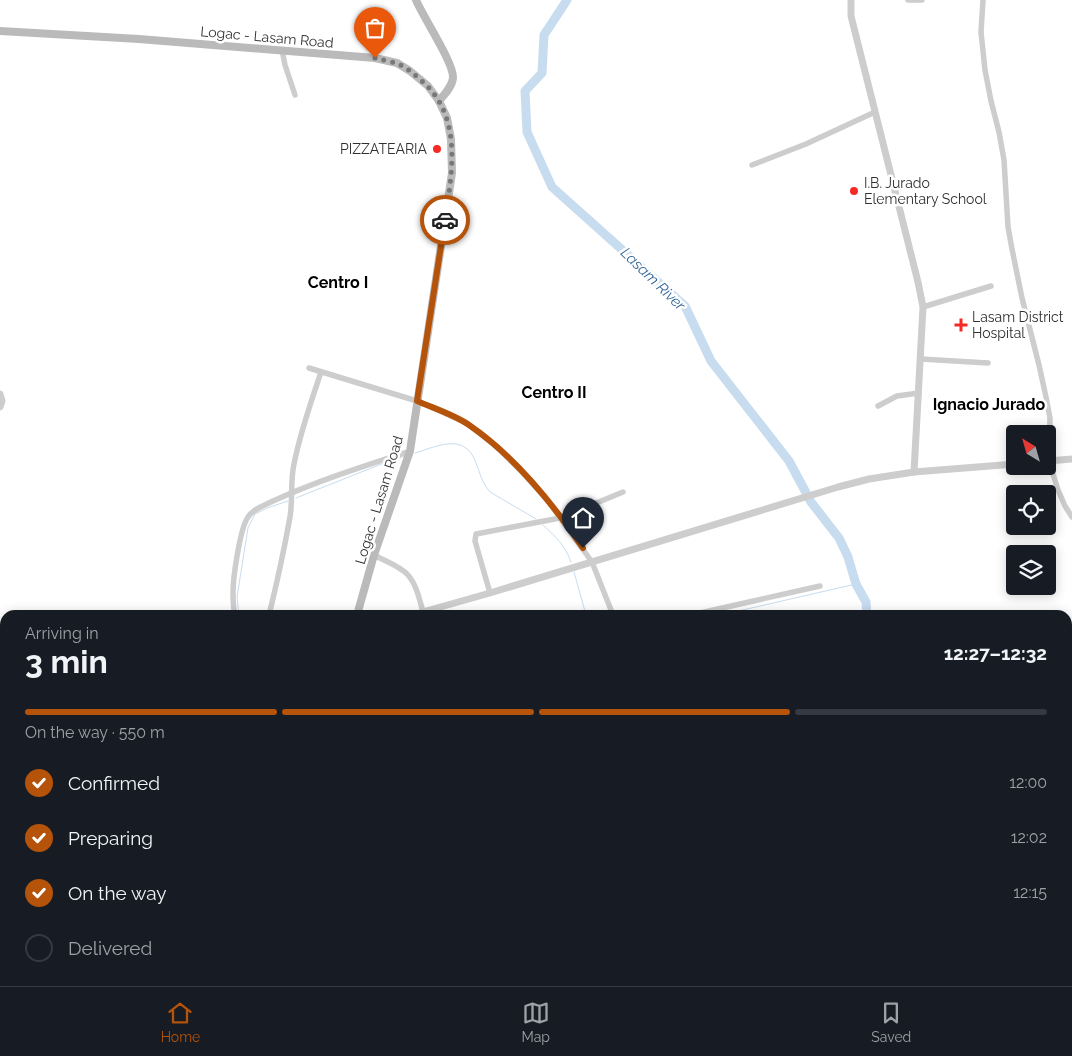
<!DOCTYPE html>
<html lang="en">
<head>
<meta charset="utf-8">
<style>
  :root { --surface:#171b24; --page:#242831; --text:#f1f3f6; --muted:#9ea1a6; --line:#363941; --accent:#b45309 }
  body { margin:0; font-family:Raleway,sans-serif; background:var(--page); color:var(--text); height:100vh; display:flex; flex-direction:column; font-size:19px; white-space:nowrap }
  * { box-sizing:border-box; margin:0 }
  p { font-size:16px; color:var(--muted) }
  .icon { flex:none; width:28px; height:28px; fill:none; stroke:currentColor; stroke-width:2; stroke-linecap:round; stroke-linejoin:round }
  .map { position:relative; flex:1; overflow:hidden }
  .drawer { position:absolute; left:0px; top:610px; width:1072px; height:376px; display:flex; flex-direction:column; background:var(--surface); border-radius:15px 15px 0 0; box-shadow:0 2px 12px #0003 }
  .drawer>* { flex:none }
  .needle { width:32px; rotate:323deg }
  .tools { position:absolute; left:1006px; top:425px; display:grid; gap:10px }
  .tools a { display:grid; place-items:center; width:50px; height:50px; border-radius:5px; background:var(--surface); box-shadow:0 2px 12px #0003; font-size:25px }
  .pin { position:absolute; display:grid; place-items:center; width:42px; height:42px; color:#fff; margin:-51px -21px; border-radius:50% 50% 50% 0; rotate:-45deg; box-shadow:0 0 5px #0007 }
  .pin .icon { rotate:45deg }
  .courier { position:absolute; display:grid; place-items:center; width:50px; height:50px; margin:-25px; border:4px solid #b45309; border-radius:50%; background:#fff; color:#222; box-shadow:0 1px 6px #0007 }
  .headline em { font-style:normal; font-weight:700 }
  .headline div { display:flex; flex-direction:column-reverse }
  .headline { display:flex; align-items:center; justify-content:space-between; height:85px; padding:0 25px }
  h1 { font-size:32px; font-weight:700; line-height:38px }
  .bar { display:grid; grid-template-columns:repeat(4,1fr); gap:8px 5px; align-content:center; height:60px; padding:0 25px }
  .bar i { height:6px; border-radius:4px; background:var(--line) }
  .bar .on { background:var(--accent) }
  .bar p { grid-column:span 4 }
  ol { padding:0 25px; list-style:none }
  li { display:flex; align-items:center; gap:15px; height:55px }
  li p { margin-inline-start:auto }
  li .icon { padding:5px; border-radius:50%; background:var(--accent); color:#fff; stroke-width:4 }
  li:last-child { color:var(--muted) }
  li i { width:28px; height:28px; border:2px solid var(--line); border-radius:50% }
  .dock { display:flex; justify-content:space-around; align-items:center; height:70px; border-top:1px solid var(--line); background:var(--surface); font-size:14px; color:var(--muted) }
  .dock a { display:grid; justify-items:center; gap:2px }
  .dock .on { color:var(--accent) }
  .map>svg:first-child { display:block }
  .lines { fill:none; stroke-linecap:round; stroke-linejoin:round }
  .stream { stroke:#c8dcef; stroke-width:1 }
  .river { stroke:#c8dcef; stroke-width:9 }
  .minor { stroke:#cdcdcd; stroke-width:5.5 }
  .tertiary { stroke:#cdcdcd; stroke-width:7 }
  .secondary { stroke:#bababa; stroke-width:8 }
  .done { stroke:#787878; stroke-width:5; stroke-dasharray:0 9 }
  .route { stroke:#b45309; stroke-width:6 }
  .poi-dot { fill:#f52a24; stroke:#fff; stroke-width:2 }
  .labels { text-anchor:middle; stroke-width:5; stroke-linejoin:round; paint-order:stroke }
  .street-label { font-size:14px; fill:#303030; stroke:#fff }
  .poi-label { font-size:14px; fill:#303030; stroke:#fff; text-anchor:start }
  .water-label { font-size:15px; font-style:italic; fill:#36699a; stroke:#fff }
  .quarter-label { font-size:16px; font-weight:bold; fill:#000; stroke:#fff }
</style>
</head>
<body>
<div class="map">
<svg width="1072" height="986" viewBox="0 0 1072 986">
  <rect width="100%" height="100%" fill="#fff"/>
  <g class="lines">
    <!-- stream -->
    <g class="stream">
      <path d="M 415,453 C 438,446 465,432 476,463 C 480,473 482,483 490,492 L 536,519"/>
      <path d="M 296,498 L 384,463 L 405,456"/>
      <path d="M 543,525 C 556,537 565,545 571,562"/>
      <path d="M 574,572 L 586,615"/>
      <path d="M 239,615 L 237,597 L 248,528 L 255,514 L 267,508 L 288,501"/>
      <path d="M 721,615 L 856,584"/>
      <path d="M 46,986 L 48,981"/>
    </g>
    <!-- river -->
    <g class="river">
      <path d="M 567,0 L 544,35 L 542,73 L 525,91 L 527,132 L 552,187 L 685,306 L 711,361 L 789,461 L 811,502 L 839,538 L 848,557 L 856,584 L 866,602 L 867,615"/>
      <path d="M 643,981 L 643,986"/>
    </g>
    <!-- minor -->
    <g class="minor">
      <path d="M 908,0 L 922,0"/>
      <path d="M 983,0 L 981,32 L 985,70 L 991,101 L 999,132 L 1004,160 L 1008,227 L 1012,249 L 1022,298 L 1039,365 L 1046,397 L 1050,418 L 1049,461 L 1058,490 L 1065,506 L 1072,517"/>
      <path d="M 282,50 L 285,65 L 295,95"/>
      <path d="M 752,165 L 806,144 L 875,112"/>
      <path d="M 923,307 L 991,286"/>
      <path d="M 921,359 L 988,363"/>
      <path d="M 309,368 L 417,401 L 438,410 L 468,424 L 497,447 L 521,471 L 548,501 L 592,562 L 613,615"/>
      <path d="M 878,406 L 897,396 L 919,393"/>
      <path d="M 374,555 C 385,561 400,566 408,575 C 417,585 420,602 424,615"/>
      <path d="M 490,593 L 475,541 L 476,534 L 560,518 L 623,492"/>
      <path d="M 235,615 C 233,608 233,600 233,592 C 233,578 240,528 248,517 C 253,509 265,505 273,501 C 317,481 364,466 410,451"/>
      <path d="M 269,615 C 277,583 284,550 290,517 C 293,500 290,482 294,464 C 300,433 311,402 321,372"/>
      <path d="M 691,615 L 820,586"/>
      <path d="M 1068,848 L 1072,832"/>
      <path d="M 0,940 L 5,938"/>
      <path d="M 284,981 L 293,986"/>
      <path d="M 371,986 L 372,981"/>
      <path d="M 454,986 L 456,981"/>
    </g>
    <!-- tertiary -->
    <g class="tertiary">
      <path d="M 0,394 L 2,401 L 0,407"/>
      <path d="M 1048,461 L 1072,459"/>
      <path d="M 914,472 L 1015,464"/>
      <path d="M 412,615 L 490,593 L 838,487 L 869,479 L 914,472 L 923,307 L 918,282 L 851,16 L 851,0"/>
      <path d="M 0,687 L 5,688"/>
    </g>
    <!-- secondary -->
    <g class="secondary">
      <path d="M 416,0 C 423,17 454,63 453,78 C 452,87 444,95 439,101"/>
      <path d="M 0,31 L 139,39 L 375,58 L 397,63 L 410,71 L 428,86 L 439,101 L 447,118 L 451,139 L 452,173 L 410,451 L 374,555 L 357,615"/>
      <path d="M 247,986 L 249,981"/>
    </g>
  </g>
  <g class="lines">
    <!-- done -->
    <path class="done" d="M 375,58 C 382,60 391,61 398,64 C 408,68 415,75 423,82 C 463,118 452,173 445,220"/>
    <!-- route -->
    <path class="route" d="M 445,220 L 417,401 C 433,408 455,415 469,425 C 513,455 553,504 583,548"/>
  </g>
  <!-- markers -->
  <g class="poi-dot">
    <circle cx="437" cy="149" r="5"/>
    <circle cx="854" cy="191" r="5"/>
    <path d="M958.5 317.5h5v5h5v5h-5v5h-5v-5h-5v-5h5z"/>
  </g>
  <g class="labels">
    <!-- street labels -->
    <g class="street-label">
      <text transform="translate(267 37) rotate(5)" y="5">Logac - Lasam Road</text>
      <text transform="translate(379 500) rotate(-73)" y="5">Logac - Lasam Road</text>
    </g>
    <!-- poi labels -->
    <g class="poi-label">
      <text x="427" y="154" text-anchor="end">PIZZATEARIA</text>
      <text x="864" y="188">I.B. Jurado<tspan x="864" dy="16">Elementary School</tspan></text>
      <text x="972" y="322">Lasam District<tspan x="972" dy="16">Hospital</tspan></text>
    </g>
    <!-- water labels -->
    <g class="water-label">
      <text transform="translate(653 279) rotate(44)" y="5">Lasam River</text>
    </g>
    <!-- quarter labels -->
    <g class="quarter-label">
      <text x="338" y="288">Centro I</text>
      <text x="554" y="398">Centro II</text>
      <text x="989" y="410">Ignacio Jurado</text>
    </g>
  </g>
</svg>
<div class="tools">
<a><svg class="needle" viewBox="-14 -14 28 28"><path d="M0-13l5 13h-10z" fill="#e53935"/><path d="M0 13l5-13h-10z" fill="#9ea1a6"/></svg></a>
<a><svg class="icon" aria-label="locate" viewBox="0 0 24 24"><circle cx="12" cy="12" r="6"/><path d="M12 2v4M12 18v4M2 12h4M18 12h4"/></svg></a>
<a><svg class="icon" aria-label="layers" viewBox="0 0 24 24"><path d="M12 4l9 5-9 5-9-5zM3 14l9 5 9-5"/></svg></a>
</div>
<div class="pin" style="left:375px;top:58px;background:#ea580c"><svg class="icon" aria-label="bag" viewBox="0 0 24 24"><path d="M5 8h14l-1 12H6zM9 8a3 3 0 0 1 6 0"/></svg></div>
<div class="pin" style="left:583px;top:548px;background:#1f2937"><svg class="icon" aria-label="home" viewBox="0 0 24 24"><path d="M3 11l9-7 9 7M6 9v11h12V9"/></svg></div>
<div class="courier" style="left:445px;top:220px"><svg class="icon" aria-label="car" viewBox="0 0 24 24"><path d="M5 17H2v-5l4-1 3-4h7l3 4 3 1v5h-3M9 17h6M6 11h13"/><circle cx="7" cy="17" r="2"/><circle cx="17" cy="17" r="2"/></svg></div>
<section class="drawer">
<div class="headline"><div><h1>3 min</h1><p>Arriving in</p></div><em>12:27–12:32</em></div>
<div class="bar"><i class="on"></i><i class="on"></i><i class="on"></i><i></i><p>On the way · 550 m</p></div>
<ol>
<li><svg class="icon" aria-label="check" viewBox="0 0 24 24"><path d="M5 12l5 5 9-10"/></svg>Confirmed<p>12:00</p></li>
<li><svg class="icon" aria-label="check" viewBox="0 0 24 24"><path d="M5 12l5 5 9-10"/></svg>Preparing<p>12:02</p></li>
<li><svg class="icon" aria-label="check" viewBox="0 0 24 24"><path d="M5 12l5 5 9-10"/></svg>On the way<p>12:15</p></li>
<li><i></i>Delivered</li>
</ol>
</section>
</div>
<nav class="dock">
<a class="on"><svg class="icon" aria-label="home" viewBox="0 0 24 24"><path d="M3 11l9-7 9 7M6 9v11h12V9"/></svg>Home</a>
<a><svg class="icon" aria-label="map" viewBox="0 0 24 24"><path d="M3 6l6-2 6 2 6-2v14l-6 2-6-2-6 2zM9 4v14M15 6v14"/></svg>Map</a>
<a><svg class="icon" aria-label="saved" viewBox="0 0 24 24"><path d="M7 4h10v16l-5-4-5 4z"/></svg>Saved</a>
</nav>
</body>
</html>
